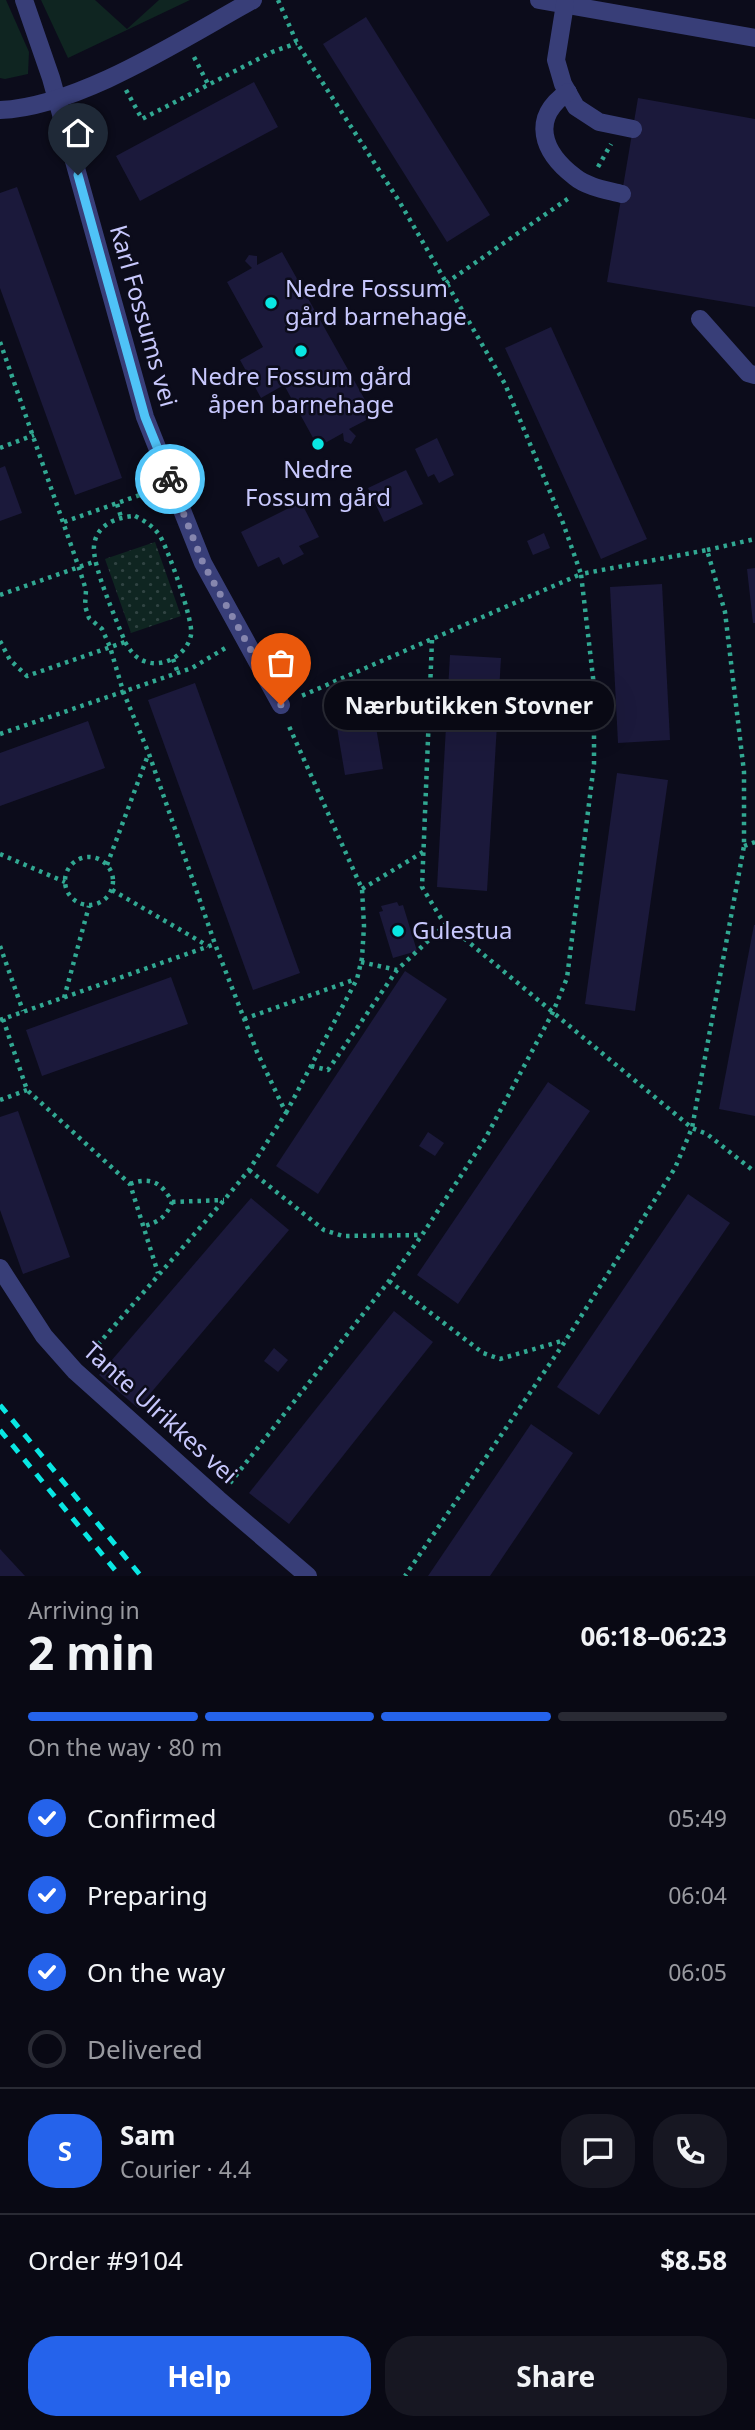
<!DOCTYPE html>
<html lang="en">
<head>
<meta charset="utf-8">
<style>
  :root { --surface:#090914; --page:#171722; --text:#f1f3f6; --muted:#999aa0; --line:#292a34; --accent:#2563eb }
  body { margin:0; font-family:"Noto Sans",sans-serif; background:var(--page); color:var(--text); height:100vh; display:flex; flex-direction:column; font-size:26px; white-space:nowrap }
  * { box-sizing:border-box; margin:0 }
  p { font-size:23px; color:var(--muted) }
  .icon { flex:none; width:38px; height:38px; fill:none; stroke:currentColor; stroke-width:2; stroke-linecap:round; stroke-linejoin:round }
  .map { position:relative; height:1576px; overflow:hidden }
  .drawer { display:flex; flex-direction:column; background:var(--surface); flex:1 }
  .drawer>* { flex:none }
  .pin { position:absolute; display:grid; place-items:center; width:60px; height:60px; color:#fff; margin:-72px -30px; border-radius:50% 50% 50% 0; rotate:-45deg; box-shadow:0 0 7px #0007 }
  .pin .icon { rotate:45deg }
  .courier { position:absolute; display:grid; place-items:center; width:70px; height:70px; margin:-35px; border:5px solid #4fc3f7; border-radius:50%; background:#fff; color:#222; box-shadow:0 2px 9px #0007 }
  .bubble { position:absolute; height:49px; border-radius:24px; background:var(--surface); box-shadow:0 7px 28px #0002,0 0 0 2px var(--line); font-size:23px; font-weight:700; line-height:49px; text-align:center }
  .summary em { font-style:normal; font-weight:700 }
  .summary div { display:flex; flex-direction:column-reverse }
  .summary { display:flex; align-items:center; justify-content:space-between; height:119px; padding:0 28px }
  h1 { font-size:46px; font-weight:700; line-height:52px }
  .bar { display:grid; grid-template-columns:repeat(4,1fr); gap:10px 7px; align-content:center; height:84px; padding:0 28px }
  .bar i { height:9px; border-radius:5px; background:var(--line) }
  .bar .current { background:var(--accent) }
  .bar p { grid-column:span 4 }
  .line { display:flex; align-items:center; gap:18px; padding:0 28px; border-top:2px solid var(--line) }
  .line div { flex:1 }
  .round { display:grid; place-items:center; flex:none; width:74px; height:74px; border-radius:28px; background:var(--page) }
  ol { padding:0 28px; list-style:none }
  li { display:flex; align-items:center; gap:21px; height:77px }
  li p { margin-inline-start:auto }
  li .icon { padding:7px; border-radius:50%; background:var(--accent); color:#fff; stroke-width:4 }
  li:last-child { color:var(--muted) }
  li i { width:38px; height:38px; border:4px solid var(--line); border-radius:50% }
  .action { display:flex; gap:14px; margin-top:auto; padding:14px 28px }
  .action a { flex:1; height:80px; border-radius:28px; background:var(--accent); color:#fff; font-size:28px; font-weight:700; line-height:80px; text-align:center }
  .action a+a { background:var(--page); color:var(--text) }
  .map>svg:first-child { display:block }
  .green { fill:#0f2521 }
  .park { fill:url(#park-dots) }
  .building { fill:#1b193b }
  .lines { fill:none; stroke-linecap:round; stroke-linejoin:round }
  .path { stroke:#31a892; stroke-width:4.5; stroke-dasharray:3.5 5; stroke-linecap:butt }
  .minor { stroke:#383e78; stroke-width:18 }
  .rail { stroke:#09e7e3; stroke-width:5; stroke-dasharray:10 9; stroke-linecap:butt }
  .done { stroke:#8686ae; stroke-width:7; stroke-dasharray:0 12.6 }
  .route { stroke:#4fc3f7; stroke-width:9 }
  .poi-dot { fill:#09e7e3; stroke:#0c0c1b; stroke-width:2.5 }
  .labels { text-anchor:middle; stroke-width:5; stroke-linejoin:round; paint-order:stroke }
  .poi-label { font-size:24px; fill:#c8c8fd; stroke:#0c0c1b; text-anchor:start }
  .street-label { font-size:24px; fill:#c8c8fd; stroke:#0c0c1b }
</style>
</head>
<body>
<div class="map">
<svg width="755" height="1576" viewBox="0 0 755 1576">
  <defs>
    <pattern id="park-dots" width="8" height="8" patternUnits="userSpaceOnUse" patternTransform="scale(1.75)"><rect width="8" height="8" fill="#0f2521"/><path d="M2 2h.1M6 6h.1" fill="none" stroke="#304342" stroke-width="1.8" stroke-linecap="round"/></pattern>
  </defs>
  <rect width="100%" height="100%" fill="#0c0c1b"/>
  <!-- green -->
  <g class="green">
    <path d="M 0,0 L 6,0 L 29,52 L 28,74 L 5,79 L 0,78 Z"/>
    <path d="M 41,0 L 95,0 L 127,29 L 159,0 L 190,0 L 68,58 Z"/>
  </g>
  <!-- park -->
  <path class="park" d="M 155,542 L 181,616 L 131,633 L 105,559 Z"/>
  <!-- building -->
  <g class="building">
    <path d="M 366,17 L 490,215 L 447,242 L 323,44 Z"/>
    <path d="M 254,82 L 278,127 L 140,201 L 116,156 Z"/>
    <path d="M 638,98 L 755,119 L 755,307 L 607,282 Z"/>
    <path d="M 17,187 L 122,478 L 75,495 L 0,288 L 0,193 Z"/>
    <path d="M 282,252 L 374,416 L 349,429 L 356,436 L 351,444 L 344,441 L 343,433 L 318,447 L 284,385 L 261,398 L 240,360 L 263,347 L 227,282 L 252,268 L 245,261 L 249,255 L 257,256 L 257,265 Z"/>
    <path d="M 551,327 L 647,539 L 601,559 L 505,348 Z"/>
    <path d="M 437,438 L 454,475 L 439,483 L 434,474 L 428,477 L 415,449 Z"/>
    <path d="M 5,466 L 22,513 L 0,521 L 0,468 Z"/>
    <path d="M 406,470 L 423,504 L 384,522 L 368,488 Z"/>
    <path d="M 301,502 L 319,537 L 299,546 L 304,554 L 283,565 L 279,557 L 258,567 L 241,532 Z"/>
    <path d="M 544,533 L 550,548 L 533,555 L 527,541 Z"/>
    <path d="M 755,568 L 755,623 L 753,623 L 747,569 Z"/>
    <path d="M 662,584 L 670,740 L 618,743 L 610,587 Z"/>
    <path d="M 450,655 L 501,658 L 487,891 L 437,887 Z"/>
    <path d="M 195,683 L 300,973 L 253,990 L 148,700 Z"/>
    <path d="M 369,685 L 383,769 L 345,775 L 331,692 Z"/>
    <path d="M 88,721 L 105,768 L 0,806 L 0,753 Z"/>
    <path d="M 617,773 L 668,780 L 635,1011 L 585,1004 Z"/>
    <path d="M 397,902 L 399,906 L 403,905 L 417,951 L 393,958 L 379,912 L 383,911 L 381,906 Z"/>
    <path d="M 754,925 L 755,925 L 755,1116 L 719,1109 Z"/>
    <path d="M 405,971 L 447,999 L 318,1194 L 276,1166 Z"/>
    <path d="M 171,977 L 188,1024 L 42,1076 L 26,1030 Z"/>
    <path d="M 548,1082 L 590,1111 L 458,1304 L 417,1275 Z"/>
    <path d="M 18,1111 L 70,1257 L 23,1274 L 0,1210 L 0,1117 Z"/>
    <path d="M 428,1132 L 444,1143 L 435,1156 L 419,1146 Z"/>
    <path d="M 688,1194 L 730,1223 L 599,1415 L 557,1387 Z"/>
    <path d="M 251,1198 L 289,1230 L 138,1408 L 99,1375 Z"/>
    <path d="M 394,1311 L 433,1342 L 289,1524 L 249,1493 Z"/>
    <path d="M 274,1348 L 288,1360 L 278,1372 L 264,1361 Z"/>
    <path d="M 531,1424 L 573,1453 L 490,1576 L 428,1576 Z"/>
    <path d="M 0,1549 L 25,1576 L 0,1576 Z"/>
  </g>
  <g class="lines">
    <!-- path -->
    <g class="path">
      <path d="M 278,0 L 297,43 L 399,201 L 505,384 L 563,523 L 581,574 L 299,697"/>
      <path d="M 194,57 L 209,86"/>
      <path d="M 126,90 L 142,119 L 272,52 L 297,43"/>
      <path d="M 598,167 L 611,144"/>
      <path d="M 446,283 L 569,198"/>
      <path d="M 0,342 L 79,568 L 86,590 L 85,606 L 89,618 L 102,629 L 110,647 L 123,691 L 149,754 L 215,944 L 257,1052 L 286,1113 L 249,1170 L 225,1199 L 87,1357"/>
      <path d="M 0,448 L 34,435"/>
      <path d="M 117,504 L 121,517"/>
      <path d="M 135,516 C 145,521 153,526 160,536 C 168,549 194,622 191,635 C 187,655 162,669 144,661 C 135,658 130,650 125,642 C 117,621 92,566 94,546 C 96,525 116,517 135,516 Z"/>
      <path d="M 64,522 L 154,490"/>
      <path d="M 707,550 L 755,539"/>
      <path d="M 0,595 L 96,561"/>
      <path d="M 432,640 L 422,887 L 442,920 L 692,1128 L 707,1134 L 755,1172"/>
      <path d="M 0,641 L 10,660 L 27,676 L 125,642"/>
      <path d="M 173,659 L 178,673"/>
      <path d="M 0,734 L 192,668 L 227,647"/>
      <path d="M 744,846 L 755,842"/>
      <path d="M 0,854 L 65,882"/>
      <circle cx="89" cy="881" r="24"/>
      <path d="M 107,865 L 148,755"/>
      <path d="M 362,889 L 423,852"/>
      <path d="M 112,890 L 208,946"/>
      <path d="M 0,946 L 23,1011"/>
      <path d="M 361,962 L 397,970"/>
      <path d="M 64,998 L 89,906"/>
      <path d="M 3,1019 L 27,1090 L 130,1184 L 158,1273"/>
      <path d="M 244,1019 L 356,979"/>
      <path d="M 0,1020 L 215,944"/>
      <path d="M 311,1066 L 328,1070 L 397,970 L 446,924"/>
      <path d="M 0,1100 L 27,1090"/>
      <path d="M 286,1113 L 357,979 L 362,958 L 364,926 L 362,889 L 288,724"/>
      <path d="M 249,1170 L 324,1230 L 343,1236 L 422,1235"/>
      <path d="M 130,1184 C 151,1176 162,1183 172,1202 C 166,1218 158,1222 142,1227"/>
      <path d="M 172,1202 L 224,1200"/>
      <path d="M 389,1281 L 483,1353 L 500,1359 L 565,1340"/>
      <path d="M 230,1483 L 389,1281 L 422,1235 L 485,1139 L 553,1012 L 567,978 L 594,764 L 594,686 L 581,574 L 707,550 L 725,612 L 744,772 L 744,846 L 692,1128 L 675,1168 L 566,1340 L 405,1576"/>
    </g>
    <!-- minor -->
    <g class="minor">
      <path d="M 24,0 L 51,78 L 145,417 L 203,563 L 281,705"/>
      <path d="M 539,0 L 755,38"/>
      <path d="M 565,4 L 556,60 L 563,84 L 576,107 L 599,122 L 633,129"/>
      <path d="M 568,92 C 530,118 542,152 575,177 C 587,187 607,190 622,194"/>
      <path d="M 0,110 C 79,107 184,38 253,0"/>
      <path d="M 700,319 L 748,373 L 755,375"/>
      <path d="M 0,1268 L 44,1336 L 75,1371 L 218,1499 L 308,1576"/>
    </g>
    <!-- rail -->
    <g class="rail">
      <path d="M 0,1405 L 141,1576"/>
      <path d="M 0,1430 L 120,1576"/>
    </g>
  </g>
  <g class="lines">
    <!-- done -->
    <path class="done" d="M 170,479 L 203,563 L 281,705"/>
    <!-- route -->
    <path class="route" d="M 78,175 L 145,417 L 170,479"/>
  </g>
  <!-- markers -->
  <g class="poi-dot">
    <circle cx="271" cy="303" r="7"/>
    <circle cx="301" cy="351" r="7"/>
    <circle cx="318" cy="444" r="7"/>
    <circle cx="398" cy="931" r="7"/>
  </g>
  <g class="labels">
    <!-- poi labels -->
    <g class="poi-label">
      <text x="285" y="297">Nedre Fossum<tspan x="285" dy="28">gård barnehage</tspan></text>
      <text x="301" y="385" text-anchor="middle">Nedre Fossum gård<tspan x="301" dy="28">åpen barnehage</tspan></text>
      <text x="318" y="478" text-anchor="middle">Nedre<tspan x="318" dy="28">Fossum gård</tspan></text>
      <text x="412" y="939">Gulestua</text>
    </g>
    <!-- street labels -->
    <g class="street-label">
      <text transform="translate(143 316) rotate(74)" y="8">Karl Fossums vei</text>
      <text transform="translate(160 1413) rotate(42)" y="8">Tante Ulrikkes vei</text>
    </g>
  </g>
</svg>
<div class="pin" style="left:281px;top:705px;background:#ea580c"><svg class="icon" aria-label="bag" viewBox="0 0 24 24"><path d="M5 8h14l-1 12H6zM9 8a3 3 0 0 1 6 0"/></svg></div>
<div class="pin" style="left:78px;top:175px;background:#1f2937"><svg class="icon" aria-label="home" viewBox="0 0 24 24"><path d="M3 11l9-7 9 7M6 9v11h12V9"/></svg></div>
<div class="courier" style="left:170px;top:479px"><svg class="icon" aria-label="bike" viewBox="0 0 24 24"><circle cx="6" cy="16" r="4"/><circle cx="18" cy="16" r="4"/><path d="M6 16l4-8h5l3 8M10 8l3 8H6M13 5h3"/></svg></div>
<div class="bubble" style="left:324px;top:681px;width:290px">Nærbutikken Stovner</div>
</div>
<section class="drawer">
<div class="summary"><div><h1>2 min</h1><p>Arriving in</p></div><em>06:18–06:23</em></div>
<div class="bar"><i class="current"></i><i class="current"></i><i class="current"></i><i></i><p>On the way · 80 m</p></div>
<ol>
<li><svg class="icon" aria-label="check" viewBox="0 0 24 24"><path d="M5 12l5 5 9-10"/></svg>Confirmed<p>05:49</p></li>
<li><svg class="icon" aria-label="check" viewBox="0 0 24 24"><path d="M5 12l5 5 9-10"/></svg>Preparing<p>06:04</p></li>
<li><svg class="icon" aria-label="check" viewBox="0 0 24 24"><path d="M5 12l5 5 9-10"/></svg>On the way<p>06:05</p></li>
<li><i></i>Delivered</li>
</ol>
<div class="line" style="height:126px"><b class="round" style="background:var(--accent);color:#fff">S</b><div><b>Sam</b><p>Courier · 4.4</p></div><a class="round"><svg class="icon" aria-label="chat" viewBox="0 0 24 24"><path d="M4 5h16v11H9l-5 4z"/></svg></a><a class="round"><svg class="icon" aria-label="phone" viewBox="0 0 24 24"><path d="M5 4h4l2 5-3 2q2 4 5 5l2-3 5 2v4C11 20 4 13 5 4z"/></svg></a></div>
<div class="line" style="height:91px"><div>Order #9104</div><b>$8.58</b></div>
<div class="action"><a>Help</a><a>Share</a></div>
</section>
</body>
</html>
